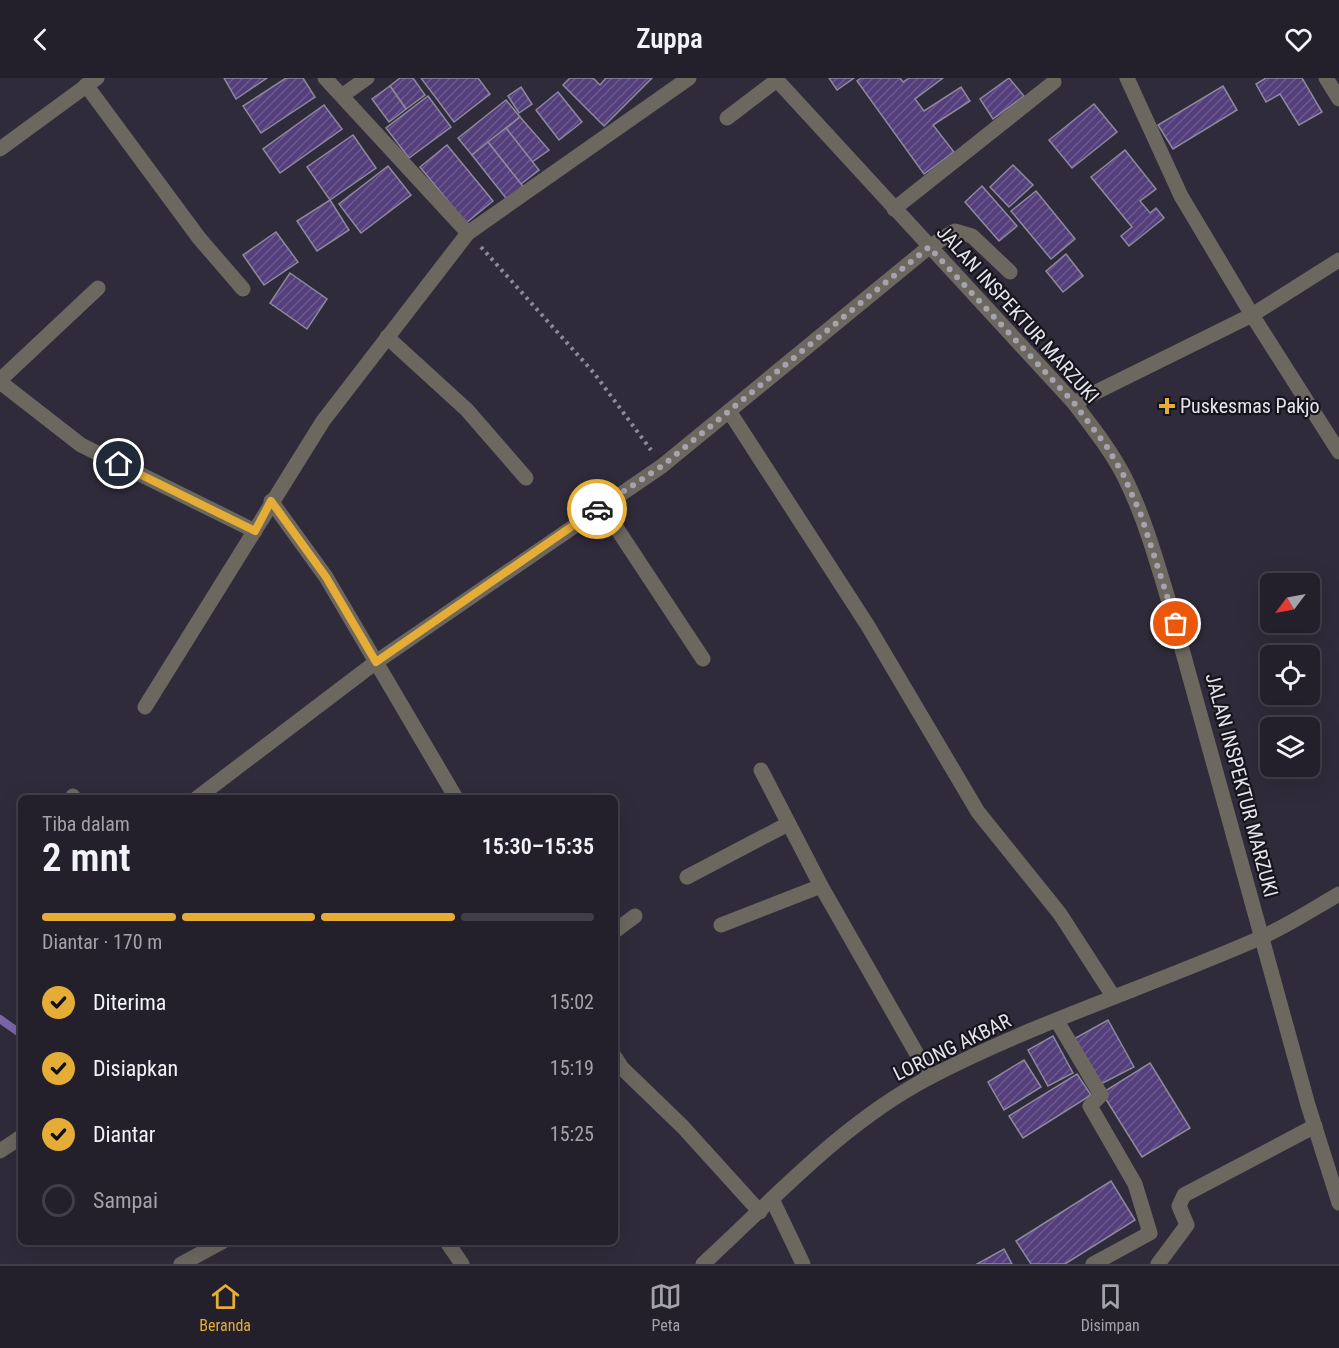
<!DOCTYPE html>
<html lang="id">
<head>
<meta charset="utf-8">
<style>
  :root { --surface:#23202c; --page:#2b2834; --text:#f1f3f6; --muted:#a3a3a9; --line:#403e48; --accent:#e6ad36 }
  body { margin:0; font-family:"Roboto Condensed",sans-serif; background:var(--page); color:var(--text); height:100vh; display:flex; flex-direction:column; font-size:22px; white-space:nowrap }
  * { box-sizing:border-box; margin:0 }
  p { font-size:20px; color:var(--muted) }
  .icon { flex:none; width:33px; height:33px; fill:none; stroke:currentColor; stroke-width:2; stroke-linecap:round; stroke-linejoin:round }
  .map { position:relative; flex:1; overflow:hidden }
  .details { position:absolute; left:18px; top:717px; width:600px; height:450px; display:flex; flex-direction:column; background:var(--surface); border-radius:9px; box-shadow:0 6px 24px #0002,0 0 0 2px var(--line) }
  .details>* { flex:none }
  .needle { width:39px; rotate:238deg }
  .fabs { position:absolute; left:1260px; top:495px; display:grid; gap:12px }
  .fabs a { display:grid; place-items:center; width:60px; height:60px; border-radius:9px; background:var(--surface); box-shadow:0 6px 24px #0002,0 0 0 2px var(--line); font-size:30px }
  .pin { position:absolute; display:grid; place-items:center; width:51px; height:51px; color:#fff; margin:-26px; border:3px solid #fff; border-radius:50%; box-shadow:0 2px 6px #0007 }
  .courier { position:absolute; display:grid; place-items:center; width:60px; height:60px; margin:-30px; border:4px solid #e6ad36; border-radius:50%; background:#fff; color:#222; box-shadow:0 2px 8px #0007 }
  .overview em { font-style:normal; font-weight:600 }
  .overview div { display:flex; flex-direction:column-reverse }
  .overview { display:flex; align-items:center; justify-content:space-between; height:102px; padding:0 24px }
  h1 { font-size:39px; font-weight:600; line-height:45px }
  .bar { display:grid; grid-template-columns:repeat(4,1fr); gap:9px 6px; align-content:center; height:72px; padding:0 24px }
  .bar i { height:8px; border-radius:4px; background:var(--line) }
  .bar .selected { background:var(--accent) }
  .bar p { grid-column:span 4 }
  ol { padding:0 24px; list-style:none }
  li { display:flex; align-items:center; gap:18px; height:66px }
  li p { margin-inline-start:auto }
  li .icon { padding:6px; border-radius:50%; background:var(--accent); color:#111; stroke-width:4 }
  li:last-child { color:var(--muted) }
  li i { width:33px; height:33px; border:3px solid var(--line); border-radius:50% }
  header { display:flex; justify-content:space-between; align-items:center; height:78px; padding:0 24px; background:var(--surface); font-size:27px; font-weight:600 }
  .dock { display:flex; justify-content:space-around; align-items:center; height:84px; border-top:2px solid var(--line); background:var(--surface); font-size:16px; color:var(--muted) }
  .dock a { display:grid; justify-items:center; gap:3px }
  .dock .selected { color:var(--accent) }
  .map>svg:first-child { display:block }
  .lines { fill:none; stroke-linecap:round; stroke-linejoin:round }
  .stream { stroke:#7c66a8; stroke-width:8 }
  .building { fill:url(#building-hatch); stroke:#8e899c; stroke-width:1.5 }
  .path { stroke:#8d8a97; stroke-width:4; stroke-dasharray:3 4.5; stroke-linecap:butt }
  .minor { stroke:#6c6860; stroke-width:15 }
  .done { stroke:#a5a3ae; stroke-width:6; stroke-dasharray:0 10.8 }
  .route { stroke:#e6ad36; stroke-width:8 }
  .poi-dot { fill:#e6ad36; stroke:#17151c; stroke-width:2 }
  .labels { text-anchor:middle; stroke-width:4.5; stroke-linejoin:round; paint-order:stroke }
  .street-label { font-size:20px; fill:#e5e3ed; stroke:#17151c }
  .poi-label { font-size:20px; fill:#e5e3ed; stroke:#17151c; text-anchor:start }
</style>
</head>
<body>
<header><svg class="icon" aria-label="back" viewBox="0 0 24 24"><path d="M15 5l-7 7 7 7"/></svg>Zuppa<svg class="icon" aria-label="heart" viewBox="0 0 24 24"><path d="M12 20l-8-8c-3-5 5-10 8-4 3-6 11-1 8 4z"/></svg></header>
<div class="map">
<svg width="1339" height="1186" viewBox="0 0 1339 1186">
  <defs>
    <pattern id="building-hatch" width="6" height="6" patternUnits="userSpaceOnUse" patternTransform="scale(1.5)"><rect width="6" height="6" fill="#543e7c"/><path d="M-1 1l2-2M0 6l6-6M5 7l2-2" fill="none" stroke="#6c5a8f"/></pattern>
  </defs>
  <rect width="100%" height="100%" fill="#2f2b3a"/>
  <g class="lines">
    <!-- stream -->
    <path class="stream" d="M 0,941 L 21,956"/>
  </g>
  <!-- building -->
  <g class="building">
    <path d="M 224,0 L 267,0 L 236,21 Z"/>
    <path d="M 286,0 L 303,0 L 315,19 L 261,55 L 243,28 Z"/>
    <path d="M 400,0 L 413,0 L 425,17 L 406,31 L 390,8 Z"/>
    <path d="M 421,0 L 478,0 L 490,16 L 454,44 Z"/>
    <path d="M 570,0 L 593,0 L 600,7 L 606,0 L 652,0 L 604,48 L 563,7 Z"/>
    <path d="M 829,0 L 854,0 L 837,12 Z"/>
    <path d="M 861,0 L 900,0 L 903,4 L 909,0 L 943,0 L 915,21 L 924,33 L 961,9 L 970,23 L 933,47 L 954,74 L 924,96 L 857,3 Z"/>
    <path d="M 1009,0 L 1024,18 L 993,41 L 980,21 Z"/>
    <path d="M 1266,0 L 1302,0 L 1322,34 L 1299,47 L 1280,16 L 1266,24 L 1256,6 Z"/>
    <path d="M 390,8 L 406,31 L 389,44 L 372,21 Z"/>
    <path d="M 1223,8 L 1237,32 L 1173,71 L 1158,47 Z"/>
    <path d="M 521,9 L 532,26 L 519,35 L 508,18 Z"/>
    <path d="M 558,14 L 582,44 L 559,62 L 536,32 Z"/>
    <path d="M 428,18 L 451,49 L 409,80 L 386,50 Z"/>
    <path d="M 506,22 L 520,39 L 472,77 L 458,60 Z"/>
    <path d="M 1094,26 L 1117,54 L 1072,90 L 1049,62 Z"/>
    <path d="M 324,27 L 342,51 L 280,95 L 263,71 Z"/>
    <path d="M 520,39 L 549,72 L 532,84 L 506,50 Z"/>
    <path d="M 506,50 L 539,92 L 521,106 L 488,64 Z"/>
    <path d="M 353,57 L 376,90 L 330,122 L 307,89 Z"/>
    <path d="M 488,64 L 525,111 L 509,124 L 472,77 Z"/>
    <path d="M 447,67 L 493,123 L 466,145 L 420,89 Z"/>
    <path d="M 1125,72 L 1156,111 L 1140,123 L 1150,135 L 1156,130 L 1164,140 L 1129,168 L 1121,158 L 1132,149 L 1091,99 Z"/>
    <path d="M 1013,87 L 1033,107 L 1009,129 L 990,109 Z"/>
    <path d="M 388,88 L 411,117 L 361,155 L 339,126 Z"/>
    <path d="M 982,108 L 1017,148 L 999,163 L 965,124 Z"/>
    <path d="M 1036,113 L 1075,161 L 1051,181 L 1011,133 Z"/>
    <path d="M 330,122 L 349,152 L 317,173 L 297,143 Z"/>
    <path d="M 276,154 L 298,184 L 264,207 L 243,177 Z"/>
    <path d="M 1066,176 L 1083,198 L 1063,214 L 1046,193 Z"/>
    <path d="M 290,195 L 327,221 L 307,251 L 270,225 Z"/>
    <path d="M 1108,942 L 1134,989 L 1097,1008 L 1072,962 Z"/>
    <path d="M 1053,958 L 1073,995 L 1048,1008 L 1028,972 Z"/>
    <path d="M 1024,982 L 1041,1009 L 1004,1032 L 988,1004 Z"/>
    <path d="M 1150,985 L 1190,1050 L 1142,1079 L 1102,1015 Z"/>
    <path d="M 1077,996 L 1091,1017 L 1023,1060 L 1009,1038 Z"/>
    <path d="M 1111,1103 L 1135,1142 L 1065,1186 L 1031,1186 L 1016,1163 Z"/>
    <path d="M 1004,1171 L 1012,1186 L 977,1186 Z"/>
  </g>
  <g class="lines">
    <!-- path -->
    <path class="path" d="M 481,169 L 594,295 L 651,372"/>
    <!-- minor -->
    <g class="minor">
      <path d="M 325,0 L 468,155"/>
      <path d="M 775,0 L 1074,325 C 1092,349 1110,371 1124,398 C 1144,438 1156,481 1169,524 L 1308,1027 L 1339,1125"/>
      <path d="M 1127,0 L 1181,118 L 1252,237 L 1339,374"/>
      <path d="M 1326,0 L 1339,21"/>
      <path d="M 86,7 L 199,160 L 243,211"/>
      <path d="M 343,17 L 367,0"/>
      <path d="M 727,40 L 777,2"/>
      <path d="M 0,71 L 97,0"/>
      <path d="M 894,131 L 1054,4"/>
      <path d="M 387,259 L 467,332 L 526,400"/>
      <path d="M 0,302 L 98,210"/>
      <path d="M 0,304 L 81,367 L 255,453"/>
      <path d="M 1074,325 L 1252,237 L 1339,182"/>
      <path d="M 729,333 L 868,548 L 978,734 L 1060,836 L 1113,918"/>
      <path d="M 271,423 L 326,499 L 456,720"/>
      <path d="M 602,428 L 703,581"/>
      <path d="M 145,629 L 323,343 L 468,155 L 689,0"/>
      <path d="M 761,692 L 821,808 L 930,999"/>
      <path d="M 73,718 L 74,720"/>
      <path d="M 197,720 L 376,584 L 662,388 L 929,169 L 955,153 L 972,158 L 1010,194"/>
      <path d="M 687,799 L 788,746"/>
      <path d="M 721,847 L 821,808"/>
      <path d="M 615,853 L 635,838"/>
      <path d="M 1057,943 L 1101,1017 L 1090,1028 L 1135,1106 L 1150,1155 L 1093,1186"/>
      <path d="M 615,979 L 622,990 L 683,1049 L 760,1134"/>
      <path d="M 0,1073 L 21,1059"/>
      <path d="M 772,1121 L 803,1186"/>
      <path d="M 447,1164 L 462,1186"/>
      <path d="M 181,1186 L 222,1164"/>
      <path d="M 703,1186 C 775,1120 842,1045 930,999 C 1036,944 1151,908 1260,860 C 1287,848 1313,831 1339,816"/>
      <path d="M 1158,1186 L 1187,1147 L 1179,1128 L 1184,1117 L 1315,1048"/>
    </g>
  </g>
  <g class="lines">
    <!-- done -->
    <path class="done" d="M 597,431 L 662,388 L 929,169 L 1074,325 L 1107,369 L 1123,396 L 1141,437 L 1176,546"/>
    <!-- route -->
    <path class="route" d="M 119,386 L 255,453 L 271,423 L 326,499 L 376,584 L 597,431"/>
  </g>
  <!-- markers -->
  <path class="poi-dot" d="M1164 319h6v6h6v6h-6v6h-6v-6h-6v-6h6z"/>
  <g class="labels">
    <!-- street labels -->
    <g class="street-label">
      <text transform="translate(1018 236) rotate(48)" y="7">JALAN INSPEKTUR MARZUKI</text>
      <text transform="translate(1242 707) rotate(75)" y="7">JALAN INSPEKTUR MARZUKI</text>
      <text transform="translate(952 969) rotate(-26)" y="7">LORONG AKBAR</text>
    </g>
    <!-- poi labels -->
    <g class="poi-label">
      <text x="1180" y="335">Puskesmas Pakjo</text>
    </g>
  </g>
</svg>
<div class="fabs">
<a><svg class="needle" viewBox="-14 -14 28 28"><path d="M0-13l5 13h-10z" fill="#e53935"/><path d="M0 13l5-13h-10z" fill="#a3a3a9"/></svg></a>
<a><svg class="icon" aria-label="locate" viewBox="0 0 24 24"><circle cx="12" cy="12" r="6"/><path d="M12 2v4M12 18v4M2 12h4M18 12h4"/></svg></a>
<a><svg class="icon" aria-label="layers" viewBox="0 0 24 24"><path d="M12 4l9 5-9 5-9-5zM3 14l9 5 9-5"/></svg></a>
</div>
<div class="pin" style="left:1176px;top:546px;background:#ea580c"><svg class="icon" aria-label="bag" viewBox="0 0 24 24"><path d="M5 8h14l-1 12H6zM9 8a3 3 0 0 1 6 0"/></svg></div>
<div class="pin" style="left:119px;top:386px;background:#1f2937"><svg class="icon" aria-label="home" viewBox="0 0 24 24"><path d="M3 11l9-7 9 7M6 9v11h12V9"/></svg></div>
<div class="courier" style="left:597px;top:431px"><svg class="icon" aria-label="car" viewBox="0 0 24 24"><path d="M5 17H2v-5l4-1 3-4h7l3 4 3 1v5h-3M9 17h6M6 11h13"/><circle cx="7" cy="17" r="2"/><circle cx="17" cy="17" r="2"/></svg></div>
<section class="details">
<div class="overview"><div><h1>2 mnt</h1><p>Tiba dalam</p></div><em>15:30–15:35</em></div>
<div class="bar"><i class="selected"></i><i class="selected"></i><i class="selected"></i><i></i><p>Diantar · 170 m</p></div>
<ol>
<li><svg class="icon" aria-label="check" viewBox="0 0 24 24"><path d="M5 12l5 5 9-10"/></svg>Diterima<p>15:02</p></li>
<li><svg class="icon" aria-label="check" viewBox="0 0 24 24"><path d="M5 12l5 5 9-10"/></svg>Disiapkan<p>15:19</p></li>
<li><svg class="icon" aria-label="check" viewBox="0 0 24 24"><path d="M5 12l5 5 9-10"/></svg>Diantar<p>15:25</p></li>
<li><i></i>Sampai</li>
</ol>
</section>
</div>
<nav class="dock">
<a class="selected"><svg class="icon" aria-label="home" viewBox="0 0 24 24"><path d="M3 11l9-7 9 7M6 9v11h12V9"/></svg>Beranda</a>
<a><svg class="icon" aria-label="map" viewBox="0 0 24 24"><path d="M3 6l6-2 6 2 6-2v14l-6 2-6-2-6 2zM9 4v14M15 6v14"/></svg>Peta</a>
<a><svg class="icon" aria-label="saved" viewBox="0 0 24 24"><path d="M7 4h10v16l-5-4-5 4z"/></svg>Disimpan</a>
</nav>
</body>
</html>
